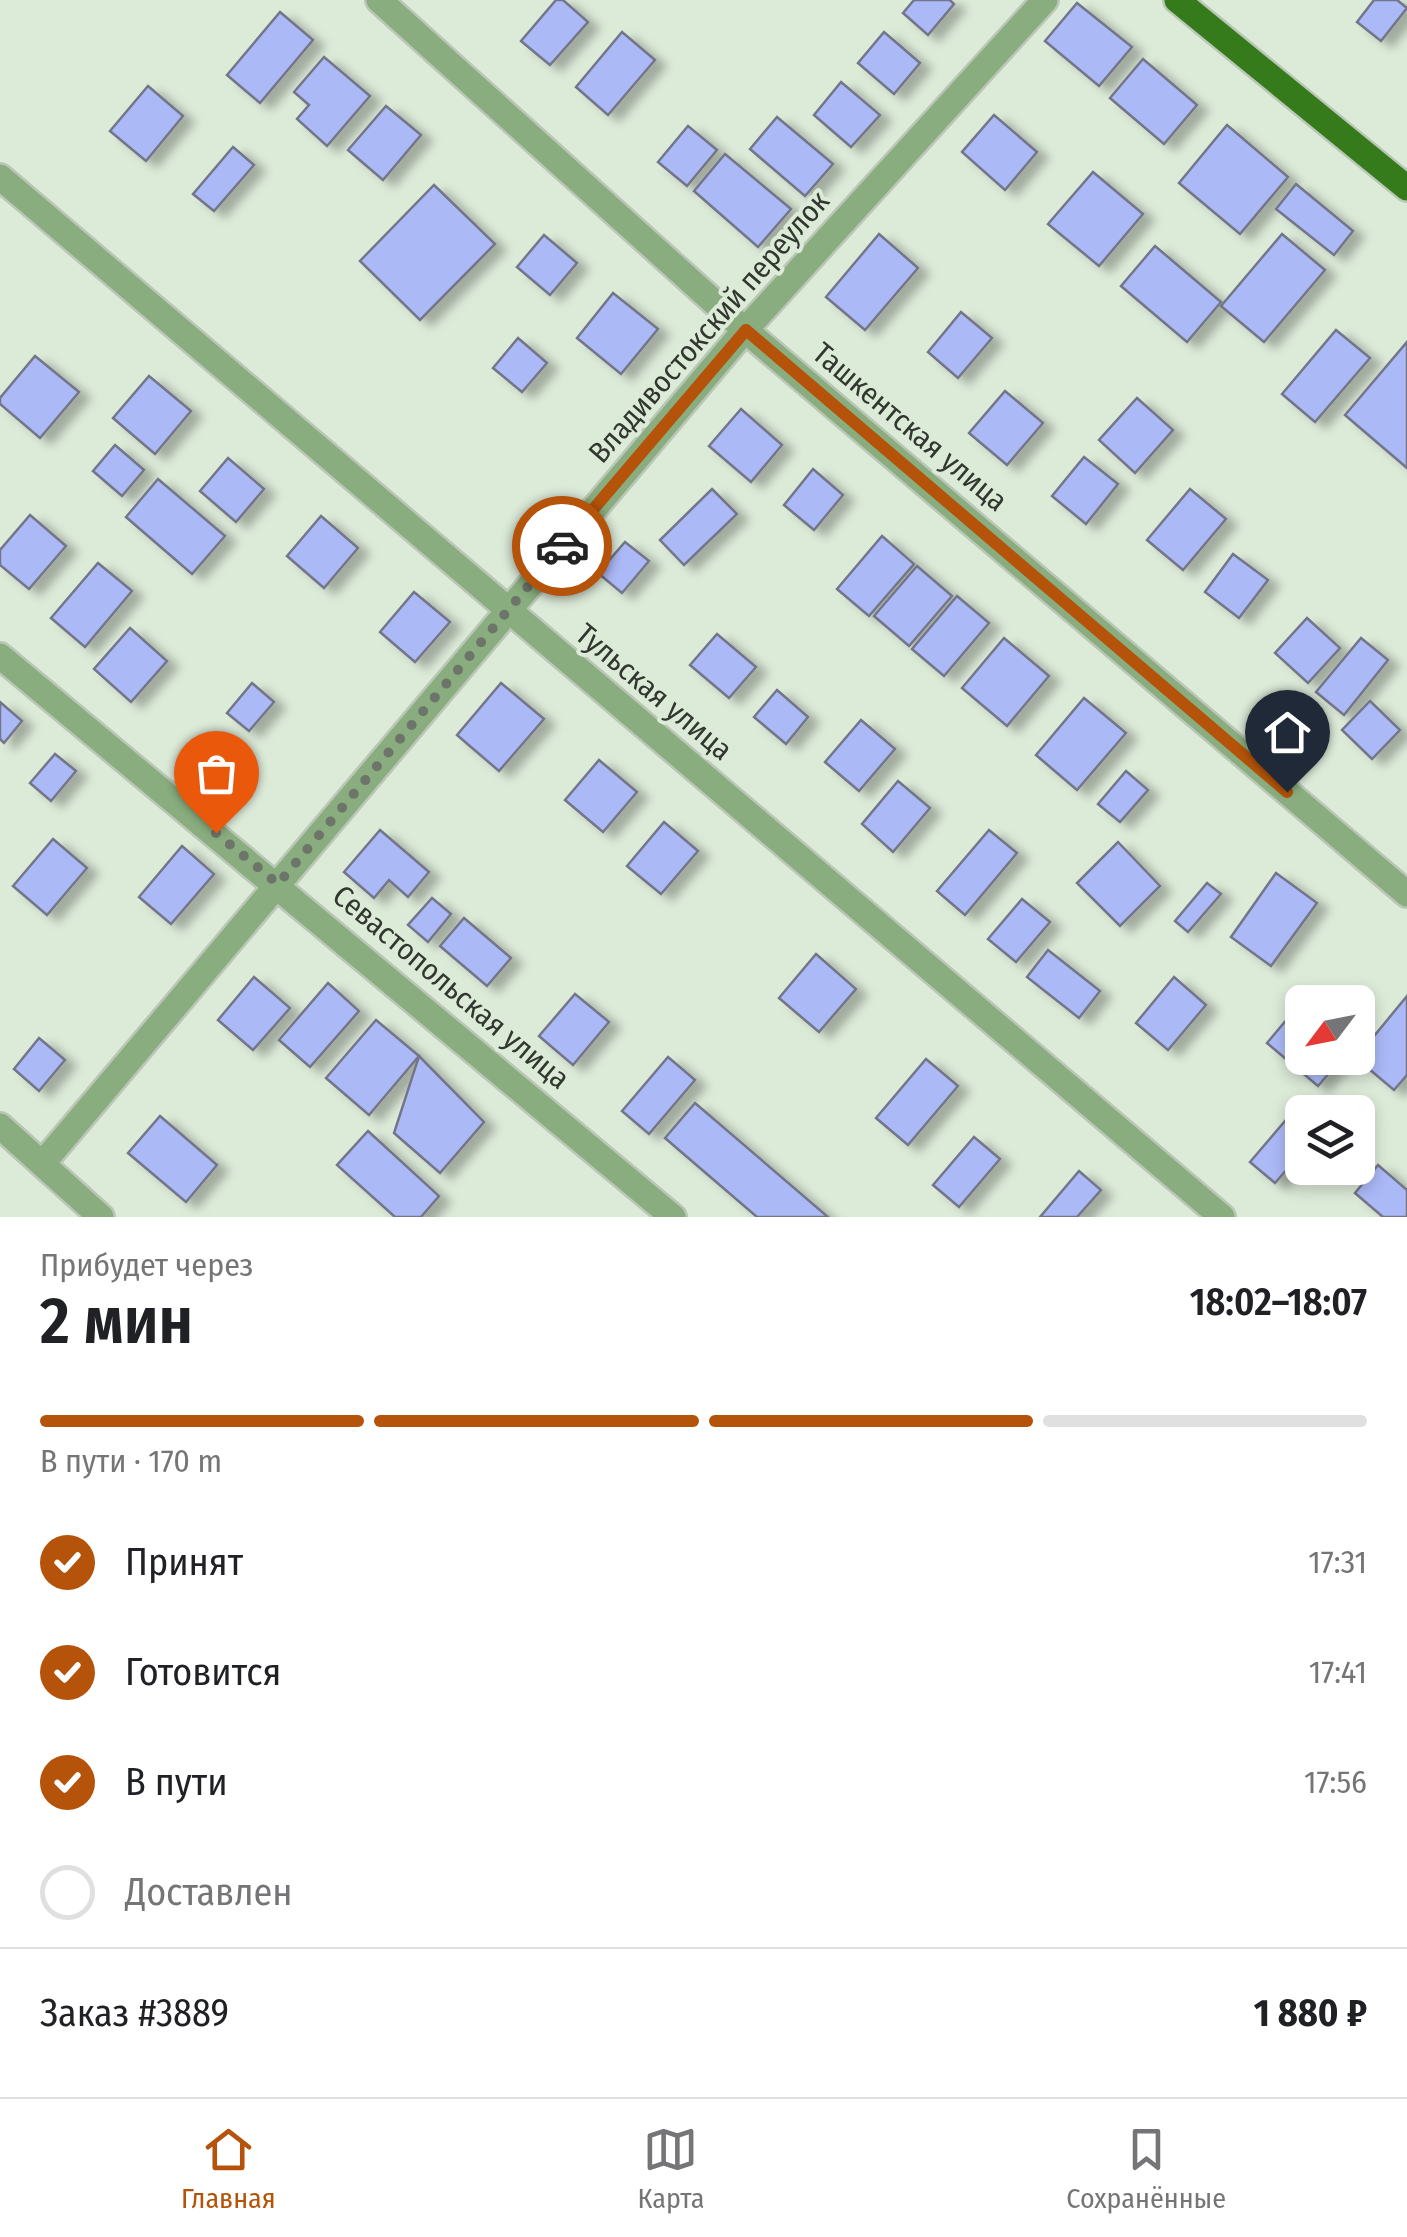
<!DOCTYPE html>
<html lang="ru">
<head>
<meta charset="utf-8">
<style>
  :root { --surface:#fff; --page:#f2f2f2; --text:#202124; --muted:#757577; --line:#e0e0e0; --accent:#b45309 }
  body { margin:0; font-family:"Fira Sans Condensed",sans-serif; background:var(--page); color:var(--text); height:100vh; display:flex; flex-direction:column; font-size:38px; white-space:nowrap }
  * { box-sizing:border-box; margin:0 }
  p { font-size:32px; color:var(--muted) }
  .icon { flex:none; width:55px; height:55px; fill:none; stroke:currentColor; stroke-width:2; stroke-linecap:round; stroke-linejoin:round }
  .map { position:relative; height:1217px; overflow:hidden }
  .details { display:flex; flex-direction:column; background:var(--surface); flex:1 }
  .details>* { flex:none }
  .needle { width:65px; rotate:238deg }
  .tools { position:absolute; left:1285px; top:985px; display:grid; gap:20px }
  .tools a { display:grid; place-items:center; width:90px; height:90px; border-radius:15px; background:var(--surface); box-shadow:0 5px 15px #0003; font-size:50px }
  .pin { position:absolute; display:grid; place-items:center; width:85px; height:85px; color:#fff; margin:-102px -42px; border-radius:50% 50% 50% 0; rotate:-45deg; box-shadow:0 0 10px #0007 }
  .pin .icon { rotate:45deg }
  .courier { position:absolute; display:grid; place-items:center; width:100px; height:100px; margin:-50px; border:8px solid #b45309; border-radius:50%; background:#fff; color:#222; box-shadow:0 2px 12px #0007 }
  .headline em { font-style:normal; font-weight:600 }
  .headline div { display:flex; flex-direction:column-reverse }
  .headline { display:flex; align-items:center; justify-content:space-between; height:170px; padding:0 40px }
  h1 { font-size:65px; font-weight:600; line-height:75px }
  .bar { display:grid; grid-template-columns:repeat(4,1fr); gap:15px 10px; align-content:center; height:120px; padding:0 40px }
  .bar i { height:12px; border-radius:8px; background:var(--line) }
  .bar .on { background:var(--accent) }
  .bar p { grid-column:span 4 }
  .line { display:flex; align-items:center; gap:25px; padding:0 40px; border-top:2px solid var(--line) }
  .line div { flex:1 }
  ol { padding:0 40px; list-style:none }
  li { display:flex; align-items:center; gap:30px; height:110px }
  li p { margin-inline-start:auto }
  li .icon { padding:10px; border-radius:50%; background:var(--accent); color:#fff; stroke-width:4 }
  li:last-child { color:var(--muted) }
  li i { width:55px; height:55px; border:5px solid var(--line); border-radius:50% }
  .tab-bar { display:flex; justify-content:space-around; align-items:center; height:140px; border-top:2px solid var(--line); background:var(--surface); font-size:28px; color:var(--muted) }
  .tab-bar a { display:grid; justify-items:center; gap:5px }
  .tab-bar .on { color:var(--accent) }
  .map>svg:first-child { display:block }
  .building { fill:#acb9f7; stroke:#727688; stroke-width:2.5; filter:url(#shadow) }
  .lines { fill:none; stroke-linecap:round; stroke-linejoin:round }
  .minor-casing { stroke:#bac6b6; stroke-width:30 }
  .major-casing { stroke:#bac6b6; stroke-width:30 }
  .minor { stroke:#89ad7e; stroke-width:25 }
  .major { stroke:#367b1b; stroke-width:25 }
  .done { stroke:#6d756a; stroke-width:10; stroke-dasharray:0 18 }
  .route { stroke:#b45309; stroke-width:12 }
  .labels { text-anchor:middle; stroke-width:8; stroke-linejoin:round; paint-order:stroke }
  .street-label { font-size:30px; fill:#31362f; stroke:#dcead8 }
</style>
</head>
<body>
<div class="map">
<svg width="1407" height="1217" viewBox="0 0 1407 1217">
  <defs>
    <filter id="shadow"><feDropShadow dx="11" dy="6" stdDeviation="5" flood-color="#0004"/></filter>
  </defs>
  <rect width="100%" height="100%" fill="#dcead8"/>
  <!-- building -->
  <g class="building">
    <path d="M 556,0 L 563,0 L 588,22 L 550,65 L 521,41 Z"/>
    <path d="M 914,0 L 950,0 L 954,4 L 928,35 L 903,13 Z"/>
    <path d="M 1374,0 L 1397,0 L 1407,8 L 1381,41 L 1357,22 Z"/>
    <path d="M 1077,3 L 1132,47 L 1099,86 L 1045,41 Z"/>
    <path d="M 280,12 L 313,40 L 260,103 L 227,75 Z"/>
    <path d="M 622,32 L 655,60 L 608,115 L 576,87 Z"/>
    <path d="M 884,32 L 920,63 L 894,94 L 858,63 Z"/>
    <path d="M 324,57 L 370,96 L 327,146 L 297,119 L 309,105 L 294,92 Z"/>
    <path d="M 1143,59 L 1197,105 L 1164,144 L 1110,98 Z"/>
    <path d="M 841,82 L 880,115 L 851,147 L 814,115 Z"/>
    <path d="M 148,86 L 183,116 L 146,161 L 110,131 Z"/>
    <path d="M 386,106 L 421,135 L 383,180 L 348,150 Z"/>
    <path d="M 994,115 L 1037,152 L 1005,190 L 962,152 Z"/>
    <path d="M 777,117 L 833,164 L 805,196 L 750,149 Z"/>
    <path d="M 1227,125 L 1288,177 L 1240,234 L 1179,183 Z"/>
    <path d="M 688,126 L 717,150 L 687,186 L 658,162 Z"/>
    <path d="M 233,147 L 254,165 L 214,211 L 193,194 Z"/>
    <path d="M 725,154 L 791,209 L 758,247 L 694,191 Z"/>
    <path d="M 1093,172 L 1143,214 L 1099,266 L 1048,224 Z"/>
    <path d="M 1296,184 L 1353,231 L 1334,255 L 1276,209 Z"/>
    <path d="M 434,185 L 495,244 L 420,320 L 360,261 Z"/>
    <path d="M 879,234 L 918,268 L 865,330 L 826,297 Z"/>
    <path d="M 1282,234 L 1325,270 L 1264,342 L 1221,306 Z"/>
    <path d="M 544,235 L 577,263 L 550,295 L 517,267 Z"/>
    <path d="M 1155,246 L 1221,302 L 1187,342 L 1121,286 Z"/>
    <path d="M 613,293 L 658,329 L 621,374 L 577,338 Z"/>
    <path d="M 961,312 L 992,338 L 958,378 L 928,352 Z"/>
    <path d="M 1336,330 L 1370,358 L 1315,422 L 1282,394 Z"/>
    <path d="M 518,338 L 547,363 L 522,392 L 493,368 Z"/>
    <path d="M 1407,342 L 1407,468 L 1345,415 Z"/>
    <path d="M 35,356 L 79,392 L 40,438 L 0,404 L 0,398 Z"/>
    <path d="M 149,376 L 191,411 L 155,454 L 113,418 Z"/>
    <path d="M 1005,391 L 1043,423 L 1007,465 L 969,433 Z"/>
    <path d="M 1137,398 L 1173,430 L 1135,473 L 1099,440 Z"/>
    <path d="M 741,409 L 782,445 L 751,482 L 709,446 Z"/>
    <path d="M 115,445 L 144,470 L 122,496 L 93,471 Z"/>
    <path d="M 1084,457 L 1118,484 L 1086,524 L 1052,496 Z"/>
    <path d="M 228,458 L 264,489 L 236,522 L 200,491 Z"/>
    <path d="M 813,469 L 843,495 L 814,530 L 784,505 Z"/>
    <path d="M 158,479 L 225,536 L 192,574 L 126,517 Z"/>
    <path d="M 712,489 L 737,514 L 684,565 L 660,540 Z"/>
    <path d="M 1190,489 L 1226,519 L 1183,570 L 1147,540 Z"/>
    <path d="M 30,515 L 66,546 L 29,589 L 0,565 L 0,550 Z"/>
    <path d="M 321,516 L 358,548 L 324,588 L 287,556 Z"/>
    <path d="M 882,536 L 914,564 L 869,616 L 837,589 Z"/>
    <path d="M 625,542 L 649,561 L 622,593 L 598,573 Z"/>
    <path d="M 1233,554 L 1268,580 L 1239,618 L 1205,592 Z"/>
    <path d="M 98,563 L 132,591 L 85,647 L 51,618 Z"/>
    <path d="M 917,566 L 952,596 L 909,646 L 874,616 Z"/>
    <path d="M 414,592 L 450,622 L 415,662 L 380,632 Z"/>
    <path d="M 957,596 L 989,623 L 944,676 L 912,649 Z"/>
    <path d="M 1307,618 L 1340,648 L 1308,683 L 1275,653 Z"/>
    <path d="M 130,628 L 167,661 L 131,702 L 94,669 Z"/>
    <path d="M 717,634 L 756,667 L 729,698 L 690,665 Z"/>
    <path d="M 1004,638 L 1049,676 L 1007,726 L 962,688 Z"/>
    <path d="M 1361,638 L 1388,660 L 1344,715 L 1316,692 Z"/>
    <path d="M 252,683 L 274,702 L 249,731 L 227,713 Z"/>
    <path d="M 501,683 L 544,719 L 499,771 L 457,735 Z"/>
    <path d="M 777,690 L 808,717 L 786,744 L 754,717 Z"/>
    <path d="M 1084,698 L 1126,733 L 1077,790 L 1036,755 Z"/>
    <path d="M 1370,701 L 1400,730 L 1372,759 L 1342,730 Z"/>
    <path d="M 0,702 L 22,721 L 4,743 L 0,739 Z"/>
    <path d="M 861,720 L 895,749 L 859,791 L 825,762 Z"/>
    <path d="M 55,754 L 76,771 L 51,801 L 30,783 Z"/>
    <path d="M 599,760 L 637,792 L 603,832 L 565,800 Z"/>
    <path d="M 1126,771 L 1148,790 L 1120,822 L 1098,804 Z"/>
    <path d="M 898,781 L 930,808 L 893,852 L 862,824 Z"/>
    <path d="M 664,822 L 698,851 L 661,894 L 627,866 Z"/>
    <path d="M 380,830 L 429,872 L 408,897 L 389,880 L 374,898 L 344,872 Z"/>
    <path d="M 989,830 L 1017,853 L 965,915 L 937,891 Z"/>
    <path d="M 53,839 L 87,868 L 47,915 L 13,886 Z"/>
    <path d="M 1118,842 L 1160,886 L 1120,926 L 1077,883 Z"/>
    <path d="M 182,846 L 214,874 L 171,924 L 139,897 Z"/>
    <path d="M 1276,873 L 1317,903 L 1271,966 L 1231,937 Z"/>
    <path d="M 1207,883 L 1221,894 L 1188,932 L 1175,921 Z"/>
    <path d="M 432,898 L 451,914 L 428,942 L 408,925 Z"/>
    <path d="M 1022,899 L 1050,922 L 1016,962 L 988,939 Z"/>
    <path d="M 464,918 L 511,958 L 487,986 L 440,946 Z"/>
    <path d="M 1048,950 L 1100,991 L 1079,1018 L 1027,977 Z"/>
    <path d="M 816,954 L 856,989 L 819,1032 L 779,998 Z"/>
    <path d="M 254,977 L 290,1008 L 253,1050 L 218,1020 Z"/>
    <path d="M 1174,977 L 1206,1005 L 1168,1050 L 1136,1023 Z"/>
    <path d="M 328,983 L 359,1011 L 310,1067 L 279,1040 Z"/>
    <path d="M 1309,993 L 1320,1002 L 1302,1002 L 1302,1058 L 1342,1058 L 1318,1086 L 1267,1043 Z"/>
    <path d="M 575,994 L 609,1022 L 573,1065 L 539,1036 Z"/>
    <path d="M 1407,996 L 1407,1075 L 1394,1090 L 1356,1058 Z"/>
    <path d="M 376,1020 L 419,1056 L 369,1115 L 326,1078 Z"/>
    <path d="M 39,1038 L 65,1060 L 39,1091 L 14,1069 Z"/>
    <path d="M 419,1056 L 484,1122 L 440,1173 L 394,1133 Z"/>
    <path d="M 668,1057 L 695,1080 L 649,1134 L 622,1111 Z"/>
    <path d="M 926,1059 L 958,1086 L 908,1145 L 876,1118 Z"/>
    <path d="M 695,1103 L 828,1217 L 757,1217 L 665,1138 Z"/>
    <path d="M 160,1116 L 217,1165 L 186,1202 L 128,1153 Z"/>
    <path d="M 1285,1121 L 1302,1136 L 1302,1152 L 1275,1183 L 1250,1162 Z"/>
    <path d="M 368,1131 L 439,1196 L 421,1217 L 395,1217 L 337,1165 Z"/>
    <path d="M 974,1137 L 1000,1159 L 959,1207 L 933,1185 Z"/>
    <path d="M 1378,1165 L 1407,1190 L 1407,1217 L 1383,1217 L 1355,1193 Z"/>
    <path d="M 1079,1171 L 1101,1190 L 1077,1217 L 1040,1217 Z"/>
  </g>
  <g class="lines">
    <!-- minor casing -->
    <g class="minor-casing">
      <g id="minor">
        <path d="M 379,0 L 745,330 L 1407,894"/>
        <path d="M 0,177 L 1222,1217"/>
        <path d="M 0,656 L 673,1217"/>
        <path d="M 0,1126 L 101,1217"/>
        <path d="M 43,1163 L 745,330 L 1045,0"/>
      </g>
    </g>
    <!-- major casing -->
    <g class="major-casing">
      <path id="major" d="M 1177,0 L 1407,188"/>
    </g>
    <!-- minor -->
    <use href="#minor" class="minor"/>
    <!-- major -->
    <use href="#major" class="major"/>
  </g>
  <g class="lines">
    <!-- done -->
    <path class="done" d="M 216,833 L 278,884 L 562,546"/>
    <!-- route -->
    <path class="route" d="M 562,546 L 746,330 L 1287,792"/>
  </g>
  <g class="labels">
    <!-- street labels -->
    <g class="street-label">
      <text transform="translate(709 327) rotate(-49)" y="10">Владивостокский переулок</text>
      <text transform="translate(910 427) rotate(40)" y="10">Ташкентская улица</text>
      <text transform="translate(654 692) rotate(40)" y="10">Тульская улица</text>
      <text transform="translate(451 987) rotate(40)" y="10">Севастопольская улица</text>
    </g>
  </g>
</svg>
<div class="tools">
<a><svg class="needle" viewBox="-14 -14 28 28"><path d="M0-13l5 13h-10z" fill="#e53935"/><path d="M0 13l5-13h-10z" fill="#757577"/></svg></a>
<a><svg class="icon" aria-label="layers" viewBox="0 0 24 24"><path d="M12 4l9 5-9 5-9-5zM3 14l9 5 9-5"/></svg></a>
</div>
<div class="pin" style="left:216px;top:833px;background:#ea580c"><svg class="icon" aria-label="bag" viewBox="0 0 24 24"><path d="M5 8h14l-1 12H6zM9 8a3 3 0 0 1 6 0"/></svg></div>
<div class="pin" style="left:1287px;top:792px;background:#1f2937"><svg class="icon" aria-label="home" viewBox="0 0 24 24"><path d="M3 11l9-7 9 7M6 9v11h12V9"/></svg></div>
<div class="courier" style="left:562px;top:546px"><svg class="icon" aria-label="car" viewBox="0 0 24 24"><path d="M5 17H2v-5l4-1 3-4h7l3 4 3 1v5h-3M9 17h6M6 11h13"/><circle cx="7" cy="17" r="2"/><circle cx="17" cy="17" r="2"/></svg></div>
</div>
<section class="details">
<div class="headline"><div><h1>2 мин</h1><p>Прибудет через</p></div><em>18:02–18:07</em></div>
<div class="bar"><i class="on"></i><i class="on"></i><i class="on"></i><i></i><p>В пути · 170 m</p></div>
<ol>
<li><svg class="icon" aria-label="check" viewBox="0 0 24 24"><path d="M5 12l5 5 9-10"/></svg>Принят<p>17:31</p></li>
<li><svg class="icon" aria-label="check" viewBox="0 0 24 24"><path d="M5 12l5 5 9-10"/></svg>Готовится<p>17:41</p></li>
<li><svg class="icon" aria-label="check" viewBox="0 0 24 24"><path d="M5 12l5 5 9-10"/></svg>В пути<p>17:56</p></li>
<li><i></i>Доставлен</li>
</ol>
<div class="line" style="height:130px"><div>Заказ #3889</div><b>1 880 ₽</b></div>
</section>
<nav class="tab-bar">
<a class="on"><svg class="icon" aria-label="home" viewBox="0 0 24 24"><path d="M3 11l9-7 9 7M6 9v11h12V9"/></svg>Главная</a>
<a><svg class="icon" aria-label="map" viewBox="0 0 24 24"><path d="M3 6l6-2 6 2 6-2v14l-6 2-6-2-6 2zM9 4v14M15 6v14"/></svg>Карта</a>
<a><svg class="icon" aria-label="saved" viewBox="0 0 24 24"><path d="M7 4h10v16l-5-4-5 4z"/></svg>Сохранённые</a>
</nav>
</body>
</html>
